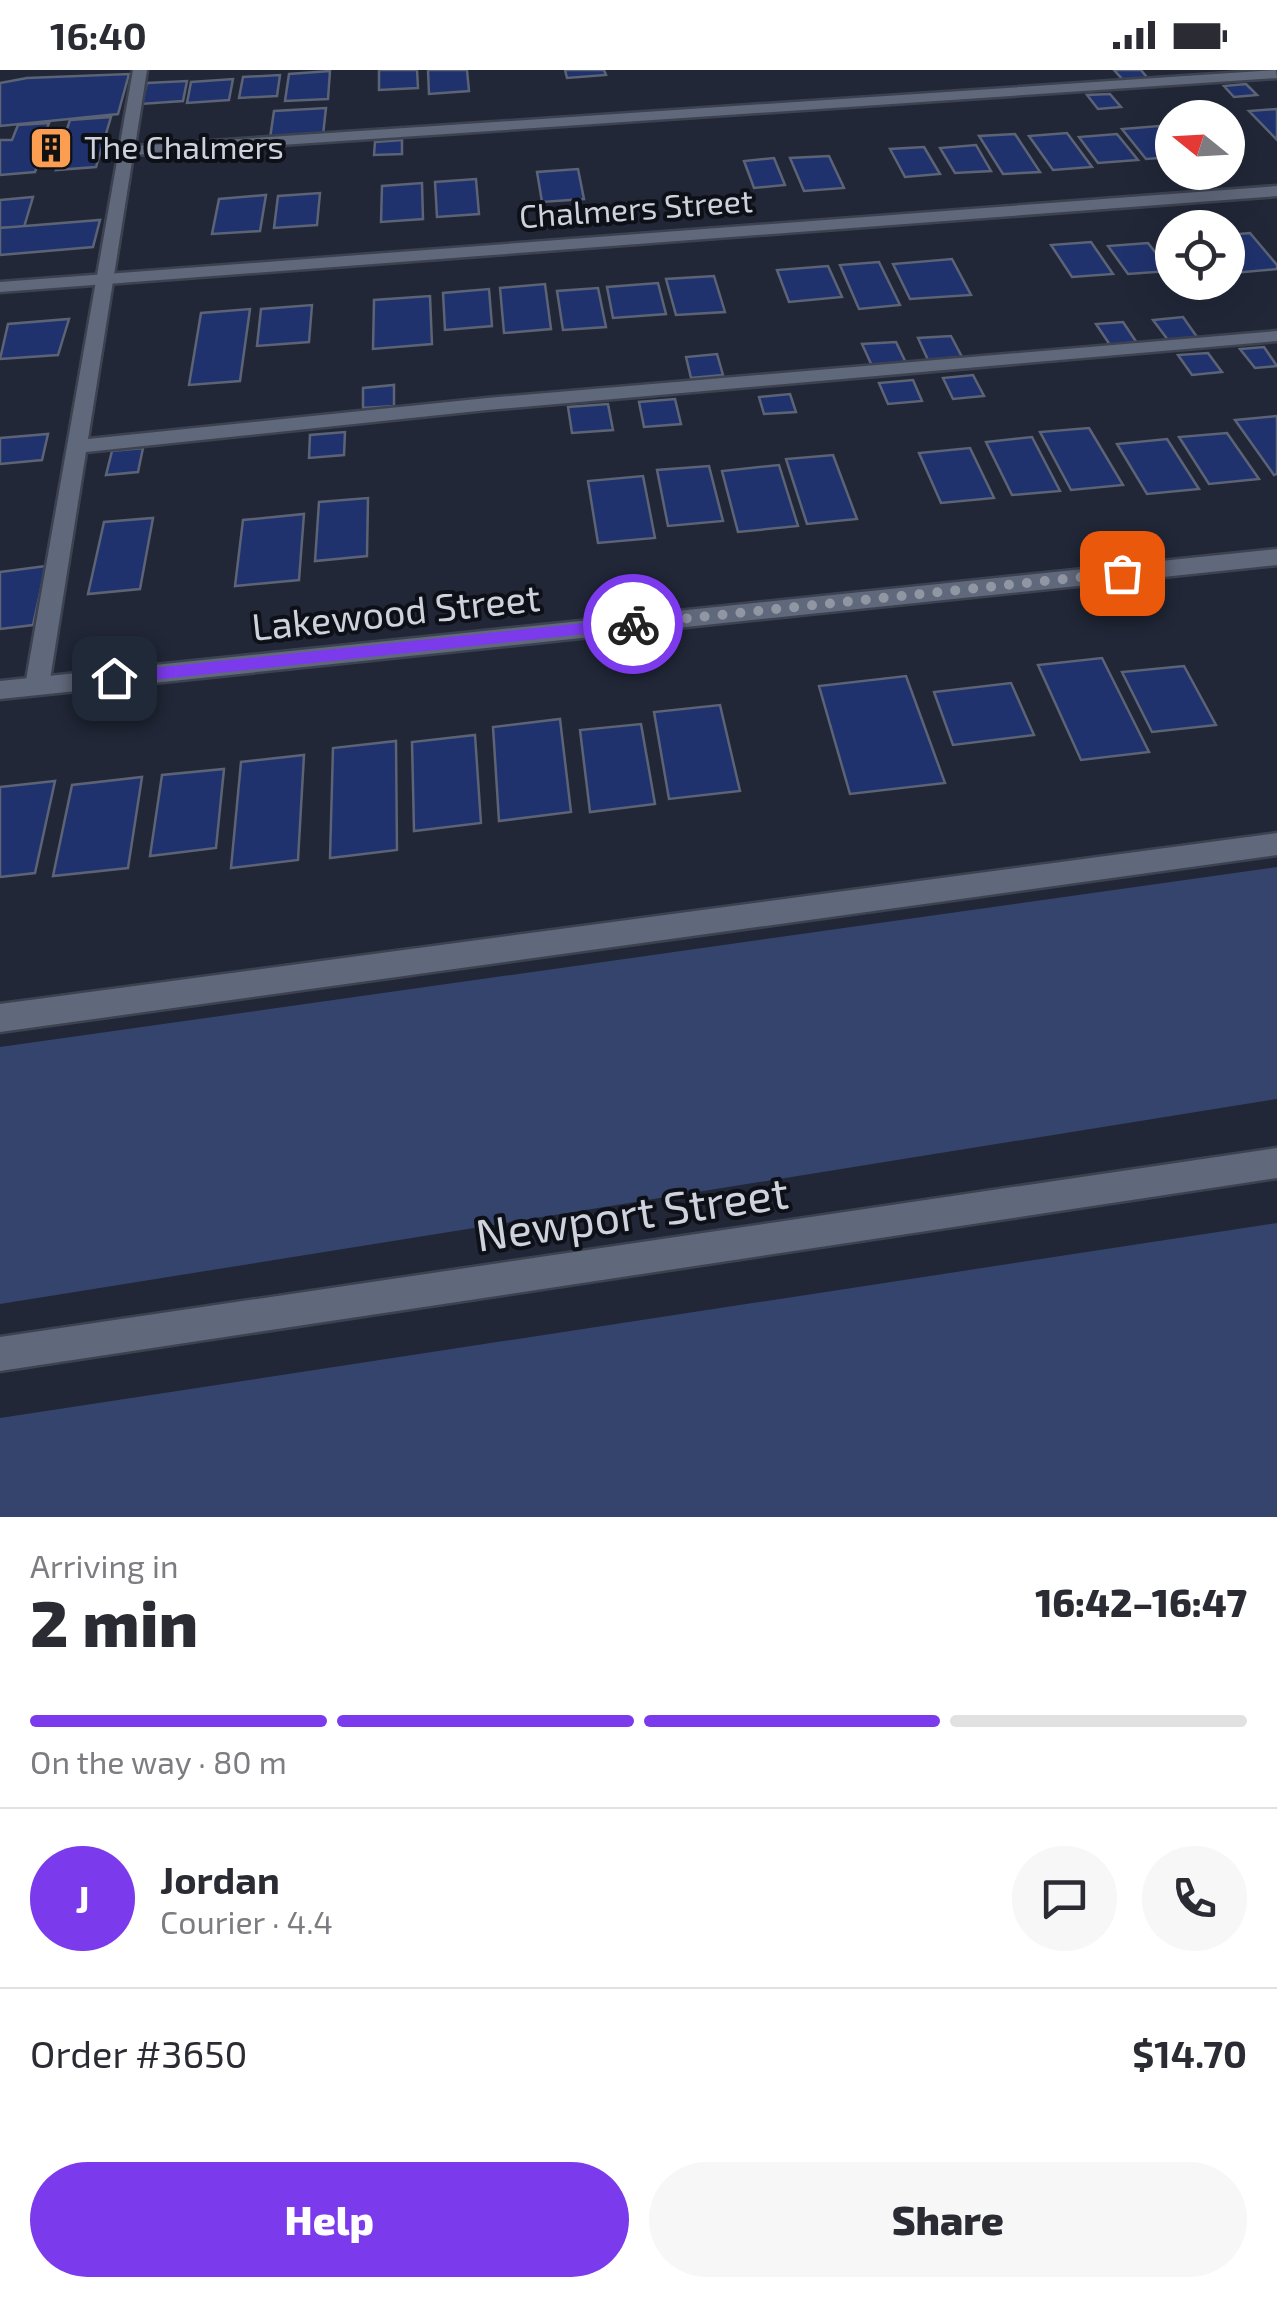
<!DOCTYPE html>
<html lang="en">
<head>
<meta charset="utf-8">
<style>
  :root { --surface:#fff; --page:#f7f7f7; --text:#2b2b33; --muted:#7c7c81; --line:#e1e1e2; --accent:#7c3aed }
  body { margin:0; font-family:"Exo 2",sans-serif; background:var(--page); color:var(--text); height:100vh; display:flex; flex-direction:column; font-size:38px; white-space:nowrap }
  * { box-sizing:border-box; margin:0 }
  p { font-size:32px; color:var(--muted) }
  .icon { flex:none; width:55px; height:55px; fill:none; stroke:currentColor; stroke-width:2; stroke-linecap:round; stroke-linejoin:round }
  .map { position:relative; height:1447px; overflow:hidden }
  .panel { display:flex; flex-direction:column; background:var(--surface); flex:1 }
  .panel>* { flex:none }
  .needle { width:65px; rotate:288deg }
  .controls { position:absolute; left:1155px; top:30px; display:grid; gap:20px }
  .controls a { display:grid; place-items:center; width:90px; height:90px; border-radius:50%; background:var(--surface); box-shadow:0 10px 40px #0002; font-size:50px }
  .pin { position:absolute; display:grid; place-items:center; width:85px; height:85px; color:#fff; margin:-42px; border-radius:20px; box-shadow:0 5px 15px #0006 }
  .courier { position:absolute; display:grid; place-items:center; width:100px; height:100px; margin:-50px; border:8px solid #7c3aed; border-radius:50%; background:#fff; color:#222; box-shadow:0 2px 12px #0007 }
  .headline em { font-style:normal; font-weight:800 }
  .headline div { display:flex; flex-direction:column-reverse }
  .headline { display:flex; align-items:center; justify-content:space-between; height:170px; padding:0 30px }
  h1 { font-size:65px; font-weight:800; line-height:75px }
  .bar { display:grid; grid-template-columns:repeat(4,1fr); gap:15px 10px; align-content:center; height:120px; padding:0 30px }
  .bar i { height:12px; border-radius:8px; background:var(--line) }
  .bar .selected { background:var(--accent) }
  .bar p { grid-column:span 4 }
  .line { display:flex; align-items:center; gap:25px; padding:0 30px; border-top:2px solid var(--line) }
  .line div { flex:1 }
  .round { display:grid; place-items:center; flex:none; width:105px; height:105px; border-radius:52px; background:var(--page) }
  .button { display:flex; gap:20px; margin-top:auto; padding:20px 30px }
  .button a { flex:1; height:115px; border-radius:60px; background:var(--accent); color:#fff; font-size:40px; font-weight:800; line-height:115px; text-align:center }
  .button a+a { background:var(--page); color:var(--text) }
  .status { display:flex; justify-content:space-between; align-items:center; height:70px; padding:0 50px; background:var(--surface); direction:ltr }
  .status svg { height:28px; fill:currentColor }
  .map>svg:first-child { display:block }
  .green { fill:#35446d }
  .building { fill:#20326d; stroke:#5b6375; stroke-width:2.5 }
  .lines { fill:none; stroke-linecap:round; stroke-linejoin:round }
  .lane-casing { stroke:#3d4250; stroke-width:5 }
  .street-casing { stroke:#3d4250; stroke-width:5 }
  .lane { fill:#60687b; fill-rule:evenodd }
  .street { fill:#60687b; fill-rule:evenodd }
  .route { fill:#7c3aed }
  .done { stroke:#9196a3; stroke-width:10; stroke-dasharray:0 18 }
  .labels { text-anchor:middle; stroke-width:8; stroke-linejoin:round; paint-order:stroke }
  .far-poi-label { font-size:32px; fill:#ced2dd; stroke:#0d1017; text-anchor:start }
  .far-street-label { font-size:32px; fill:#ced2dd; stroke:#0d1017 }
  .street-label { font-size:38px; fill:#ced2dd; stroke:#0d1017 }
  .near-street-label { font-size:45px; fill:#ced2dd; stroke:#0d1017 }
</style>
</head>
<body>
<div class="status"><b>16:40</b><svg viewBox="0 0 49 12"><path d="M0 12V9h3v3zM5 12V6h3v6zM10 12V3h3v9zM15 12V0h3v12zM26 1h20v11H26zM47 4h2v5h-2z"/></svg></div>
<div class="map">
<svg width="1277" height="1447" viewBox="0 0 1277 1447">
  <rect width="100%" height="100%" fill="#212737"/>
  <!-- green -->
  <g class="green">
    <path d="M 1277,797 L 1277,1029 L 0,1234 L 0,977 Z"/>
    <path d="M 1277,1153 L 1277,1447 L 0,1447 L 0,1348 Z"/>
  </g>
  <!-- building -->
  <g class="building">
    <path d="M 379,0 L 417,0 L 418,18 L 379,20 Z"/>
    <path d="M 428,0 L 467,0 L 469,21 L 429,24 Z"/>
    <path d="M 565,0 L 604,0 L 606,5 L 567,8 Z"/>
    <path d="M 1114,0 L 1141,0 L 1149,10 L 1124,11 Z"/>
    <path d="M 330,1 L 328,29 L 285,31 L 289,4 Z"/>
    <path d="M 129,4 L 118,44 L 0,56 L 0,13 L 27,8 Z"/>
    <path d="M 280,5 L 277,26 L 239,28 L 243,7 Z"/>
    <path d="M 233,9 L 229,30 L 187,33 L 191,12 Z"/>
    <path d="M 187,11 L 183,31 L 141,34 L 147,13 Z"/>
    <path d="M 1246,14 L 1257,25 L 1234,27 L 1224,16 Z"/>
    <path d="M 1110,24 L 1121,37 L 1098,39 L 1087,25 Z"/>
    <path d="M 326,38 L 323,65 L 270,68 L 274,41 Z"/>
    <path d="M 1277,39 L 1277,70 L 1249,41 Z"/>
    <path d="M 111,47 L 96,97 L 56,100 L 61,86 L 40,88 L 35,102 L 0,105 L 0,70 L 12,70 L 18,55 L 49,53 L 44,66 L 65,65 L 70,50 Z"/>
    <path d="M 1159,56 L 1172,72 L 1172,87 L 1146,89 L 1122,59 Z"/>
    <path d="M 1067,63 L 1092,97 L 1053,100 L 1029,66 Z"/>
    <path d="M 1015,64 L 1040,102 L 1003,104 L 979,66 Z"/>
    <path d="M 1117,64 L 1138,90 L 1098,93 L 1079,67 Z"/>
    <path d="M 402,70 L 402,84 L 374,85 L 375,72 Z"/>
    <path d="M 976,75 L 991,101 L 955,103 L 940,78 Z"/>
    <path d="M 924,77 L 940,104 L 905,107 L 890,79 Z"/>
    <path d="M 829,86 L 844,118 L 804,121 L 790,88 Z"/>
    <path d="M 774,88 L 785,115 L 754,118 L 744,91 Z"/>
    <path d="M 578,99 L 584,129 L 542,132 L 537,102 Z"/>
    <path d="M 476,109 L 479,144 L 437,147 L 435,112 Z"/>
    <path d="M 422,113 L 423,149 L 381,152 L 382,116 Z"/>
    <path d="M 320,123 L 317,155 L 274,158 L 278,126 Z"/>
    <path d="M 266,125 L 260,161 L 212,164 L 219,129 Z"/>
    <path d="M 33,127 L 24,157 L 0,158 L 0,130 Z"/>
    <path d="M 100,150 L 93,177 L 0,185 L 0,158 Z"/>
    <path d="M 1250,163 L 1277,195 L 1277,199 L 1233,203 L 1228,196 L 1228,165 Z"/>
    <path d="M 1091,172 L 1113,204 L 1072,207 L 1051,175 Z"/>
    <path d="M 1148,173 L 1170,201 L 1128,204 L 1108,176 Z"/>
    <path d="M 952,189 L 971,225 L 910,229 L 893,194 Z"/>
    <path d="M 879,192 L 900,235 L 859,239 L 840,195 Z"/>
    <path d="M 828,196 L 842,227 L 789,232 L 777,200 Z"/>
    <path d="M 714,206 L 725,242 L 676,245 L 666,209 Z"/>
    <path d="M 658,213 L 666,244 L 613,248 L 607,217 Z"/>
    <path d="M 545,214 L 551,259 L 504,263 L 500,218 Z"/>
    <path d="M 598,218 L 606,257 L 563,260 L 557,221 Z"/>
    <path d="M 489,219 L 492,256 L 445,260 L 443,223 Z"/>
    <path d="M 430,226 L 432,274 L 373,279 L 374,230 Z"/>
    <path d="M 312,235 L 309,272 L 257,276 L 261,239 Z"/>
    <path d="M 250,239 L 240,311 L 189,315 L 201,243 Z"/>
    <path d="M 1183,247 L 1197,267 L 1168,270 L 1153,250 Z"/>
    <path d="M 69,249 L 58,285 L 0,289 L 8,254 Z"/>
    <path d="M 1123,252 L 1137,273 L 1110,275 L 1096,254 Z"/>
    <path d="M 951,266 L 962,287 L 928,290 L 918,268 Z"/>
    <path d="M 896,272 L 906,293 L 872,296 L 862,274 Z"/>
    <path d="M 1264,277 L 1277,296 L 1255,298 L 1240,279 Z"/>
    <path d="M 1208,283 L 1222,302 L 1192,305 L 1178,285 Z"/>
    <path d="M 717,284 L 723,305 L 691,308 L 686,287 Z"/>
    <path d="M 973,305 L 984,326 L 953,329 L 943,308 Z"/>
    <path d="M 913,310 L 922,331 L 888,334 L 879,313 Z"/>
    <path d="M 394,315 L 394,336 L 363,338 L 363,318 Z"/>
    <path d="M 790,324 L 796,342 L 764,344 L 759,327 Z"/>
    <path d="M 675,329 L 681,354 L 644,357 L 639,332 Z"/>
    <path d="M 608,334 L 613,360 L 572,363 L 568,337 Z"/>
    <path d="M 1277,346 L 1277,404 L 1274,405 L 1235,350 Z"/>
    <path d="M 1089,358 L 1123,415 L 1071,420 L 1040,362 Z"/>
    <path d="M 345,362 L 344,385 L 309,388 L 310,365 Z"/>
    <path d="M 1227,363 L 1259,409 L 1209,414 L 1179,367 Z"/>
    <path d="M 48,364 L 42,390 L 0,394 L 0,368 Z"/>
    <path d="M 1032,367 L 1060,421 L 1012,425 L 986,372 Z"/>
    <path d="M 1167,369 L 1199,419 L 1147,424 L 1117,374 Z"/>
    <path d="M 143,378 L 138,402 L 106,405 L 112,381 Z"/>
    <path d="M 970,378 L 994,428 L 941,433 L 919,383 Z"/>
    <path d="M 833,385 L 857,449 L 807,454 L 786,389 Z"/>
    <path d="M 779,395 L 798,456 L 738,462 L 722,401 Z"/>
    <path d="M 709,396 L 723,451 L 668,456 L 657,400 Z"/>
    <path d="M 643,406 L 655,468 L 598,473 L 588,411 Z"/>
    <path d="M 368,428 L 367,486 L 315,491 L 319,432 Z"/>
    <path d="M 304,444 L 299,510 L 235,516 L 243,450 Z"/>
    <path d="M 153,448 L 140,519 L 88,524 L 104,452 Z"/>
    <path d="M 46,496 L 33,555 L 0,559 L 0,502 Z"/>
    <path d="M 1102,588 L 1149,682 L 1081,690 L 1038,595 Z"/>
    <path d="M 1184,596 L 1216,655 L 1152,662 L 1122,602 Z"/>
    <path d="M 906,606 L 945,713 L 850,724 L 819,616 Z"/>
    <path d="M 1011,613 L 1034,665 L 953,675 L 934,622 Z"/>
    <path d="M 720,635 L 740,721 L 669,729 L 654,642 Z"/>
    <path d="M 560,649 L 571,742 L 499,751 L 493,657 Z"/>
    <path d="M 641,654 L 655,734 L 590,742 L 580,660 Z"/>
    <path d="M 475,665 L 481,753 L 414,761 L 412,672 Z"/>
    <path d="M 396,671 L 397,780 L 330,788 L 333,678 Z"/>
    <path d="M 304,685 L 298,790 L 231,798 L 241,692 Z"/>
    <path d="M 224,699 L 216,778 L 150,786 L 162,705 Z"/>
    <path d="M 142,707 L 128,798 L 53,806 L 72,715 Z"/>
    <path d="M 55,711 L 35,803 L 0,807 L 0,717 Z"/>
  </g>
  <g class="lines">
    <!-- lane casing -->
    <g class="lane-casing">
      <g id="lane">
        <path d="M 133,0 L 147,0 L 135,76 L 1276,0 L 1277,8 L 133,85 L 88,369 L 487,328 L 1277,261 L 1277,271 L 487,340 L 86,382 L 49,616 L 37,625 L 25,616 Z"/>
        <path d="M 1277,763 L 1277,785 L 0,962 L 0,934 Z"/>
      </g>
    </g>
    <!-- street casing -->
    <g class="street-casing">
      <g id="street">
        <path d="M 1277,116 L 1277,126 L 0,222 L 0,212 Z"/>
        <path d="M 1277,479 L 1277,495 L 0,629 L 0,611 Z"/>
        <path d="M 1277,1078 L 1277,1108 L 0,1301 L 0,1267 Z"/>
      </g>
    </g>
    <!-- lane -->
    <use href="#lane" class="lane"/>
    <!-- street -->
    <use href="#street" class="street"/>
  </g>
  <!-- route -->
  <path class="route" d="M 633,548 L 641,554 L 633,559 L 114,614 L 107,608 L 114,602 Z"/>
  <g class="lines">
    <!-- done -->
    <path class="done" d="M 633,554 L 1122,503"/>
  </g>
  <!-- icons -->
  <defs>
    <g id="building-square" transform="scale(2.25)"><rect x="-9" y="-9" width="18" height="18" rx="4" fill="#fb9e51" stroke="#0d1017"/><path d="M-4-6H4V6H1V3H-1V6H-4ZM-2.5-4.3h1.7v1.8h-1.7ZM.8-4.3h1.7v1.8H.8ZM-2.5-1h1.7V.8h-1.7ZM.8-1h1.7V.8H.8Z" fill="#111"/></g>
  </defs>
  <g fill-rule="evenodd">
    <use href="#building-square" x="51" y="78"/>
  </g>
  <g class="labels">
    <!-- far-poi labels -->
    <g class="far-poi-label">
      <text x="84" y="89">The Chalmers</text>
    </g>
    <!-- far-street labels -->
    <g class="far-street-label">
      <text transform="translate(636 139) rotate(-4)" y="11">Chalmers Street</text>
    </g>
    <!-- street labels -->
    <g class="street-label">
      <text transform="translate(396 543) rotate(-6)" y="13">Lakewood Street</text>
    </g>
    <!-- near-street labels -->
    <g class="near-street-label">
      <text transform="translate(632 1144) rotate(-8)" y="16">Newport Street</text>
    </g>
  </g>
</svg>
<div class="controls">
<a><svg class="needle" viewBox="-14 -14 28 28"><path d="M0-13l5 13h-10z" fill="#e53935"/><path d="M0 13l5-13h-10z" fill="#7c7c81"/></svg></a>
<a><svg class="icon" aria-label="locate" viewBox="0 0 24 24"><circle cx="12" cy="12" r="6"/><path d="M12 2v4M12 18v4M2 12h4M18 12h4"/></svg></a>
</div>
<div class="pin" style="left:1122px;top:503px;background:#ea580c"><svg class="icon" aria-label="bag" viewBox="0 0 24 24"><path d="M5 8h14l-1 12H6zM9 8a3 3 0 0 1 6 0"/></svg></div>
<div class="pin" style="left:114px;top:608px;background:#1f2937"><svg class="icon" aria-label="home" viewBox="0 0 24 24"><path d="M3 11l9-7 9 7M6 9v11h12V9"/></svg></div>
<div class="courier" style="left:633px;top:554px"><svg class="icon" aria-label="bike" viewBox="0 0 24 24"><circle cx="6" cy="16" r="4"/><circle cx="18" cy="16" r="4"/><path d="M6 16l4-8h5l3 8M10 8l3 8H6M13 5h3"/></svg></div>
</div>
<section class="panel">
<div class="headline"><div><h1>2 min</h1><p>Arriving in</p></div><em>16:42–16:47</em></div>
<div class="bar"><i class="selected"></i><i class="selected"></i><i class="selected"></i><i></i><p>On the way · 80 m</p></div>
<div class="line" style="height:180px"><b class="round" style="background:var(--accent);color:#fff">J</b><div><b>Jordan</b><p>Courier · 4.4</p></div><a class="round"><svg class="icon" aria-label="chat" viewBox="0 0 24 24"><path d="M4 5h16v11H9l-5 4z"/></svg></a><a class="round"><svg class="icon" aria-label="phone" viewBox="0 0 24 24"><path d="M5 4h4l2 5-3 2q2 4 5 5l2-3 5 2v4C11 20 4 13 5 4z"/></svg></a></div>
<div class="line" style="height:130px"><div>Order #3650</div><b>$14.70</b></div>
<div class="button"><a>Help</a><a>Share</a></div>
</section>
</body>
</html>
